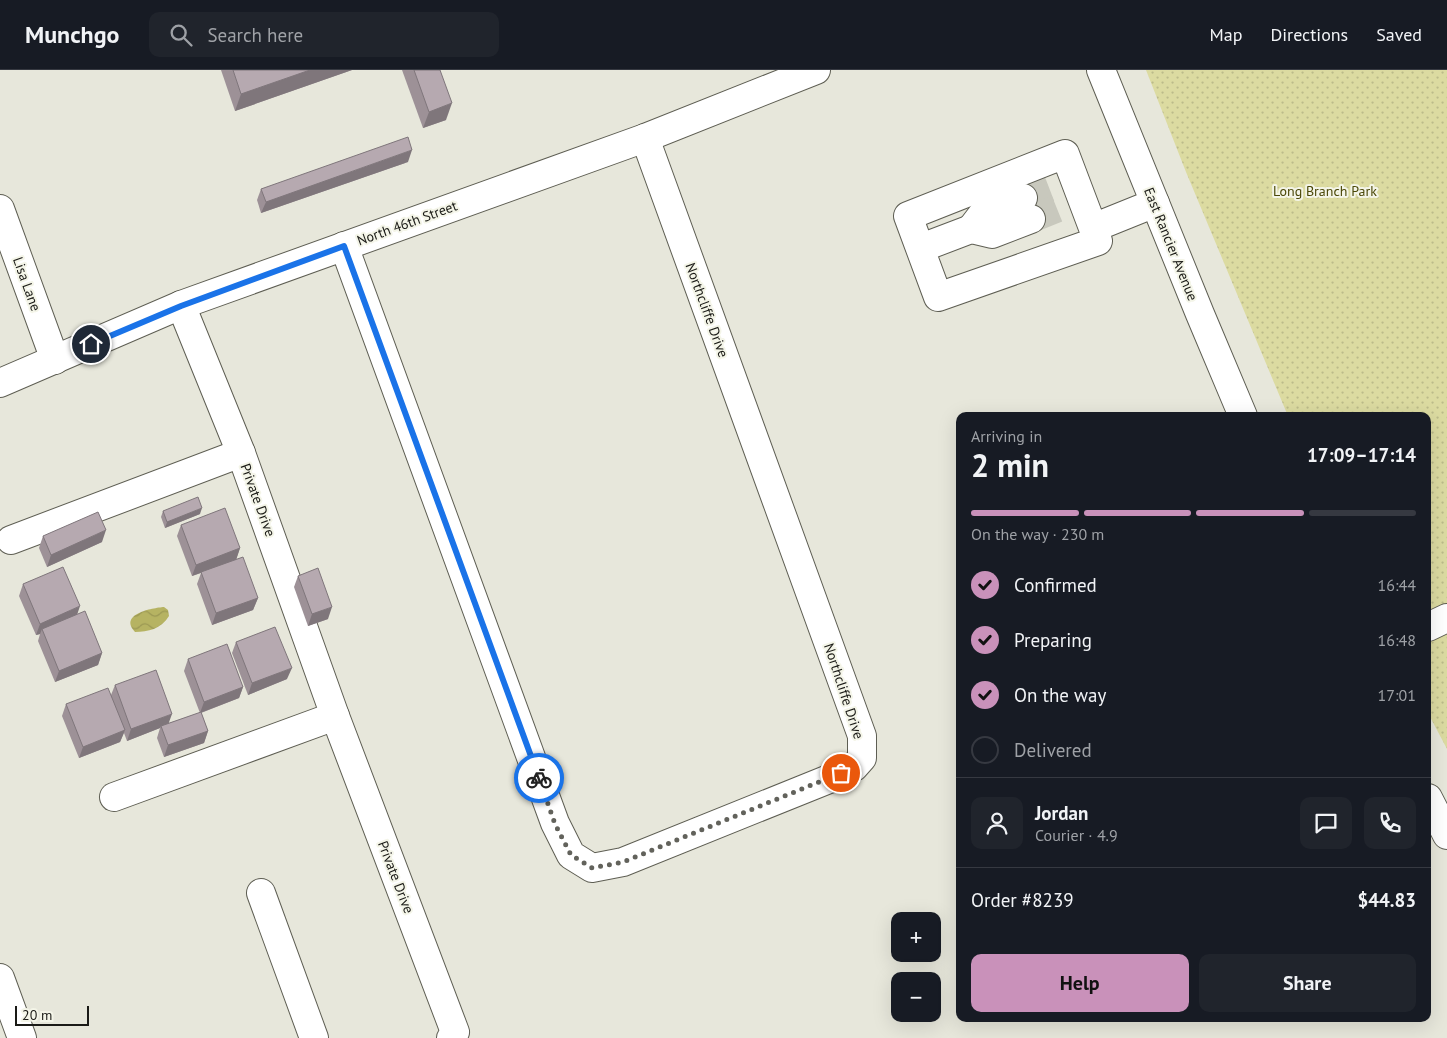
<!DOCTYPE html>
<html lang="en">
<head>
<meta charset="utf-8">
<style>
  :root { --surface:#171b24; --page:#20242c; --text:#f1f3f6; --muted:#9ea1a6; --line:#363941; --accent:#c991ba }
  body { margin:0; font-family:"PT Sans",sans-serif; background:var(--page); color:var(--text); height:100vh; display:flex; flex-direction:column; font-size:19px; white-space:nowrap }
  * { box-sizing:border-box; margin:0 }
  p { font-size:16px; color:var(--muted) }
  .icon { flex:none; width:28px; height:28px; fill:none; stroke:currentColor; stroke-width:2; stroke-linecap:round; stroke-linejoin:round }
  .map { position:relative; flex:1; overflow:hidden }
  .panel { position:absolute; left:956px; top:342px; width:475px; height:610px; display:flex; flex-direction:column; background:var(--surface); border-radius:10px; box-shadow:0 5px 20px #0002 }
  .panel>* { flex:none }
  .controls { position:absolute; left:891px; top:842px; display:grid; gap:10px }
  .controls a { display:grid; place-items:center; width:50px; height:50px; border-radius:10px; background:var(--surface); box-shadow:0 5px 20px #0002; font-size:25px }
  .scale { position:absolute; left:15px; bottom:12px; width:74px; box-sizing:border-box; padding-left:5px; border:2px solid #1a1a16; border-top:0; font-size:14px; line-height:18px; white-space:nowrap; color:#1a1a16; -webkit-text-stroke:4px #f4f5e8; paint-order:stroke }
  .pin { position:absolute; display:grid; place-items:center; width:42px; height:42px; color:#fff; margin:-21px; border:2px solid #fff; border-radius:50%; box-shadow:0 1px 5px #0007 }
  .courier { position:absolute; display:grid; place-items:center; width:50px; height:50px; margin:-25px; border:4px solid #1a73e8; border-radius:50%; background:#fff; color:#222; box-shadow:0 1px 6px #0007 }
  .summary em { font-style:normal; font-weight:700 }
  .summary div { display:flex; flex-direction:column-reverse }
  .summary { display:flex; align-items:center; justify-content:space-between; height:85px; padding:0 15px }
  h1 { font-size:32px; font-weight:700; line-height:38px }
  .bar { display:grid; grid-template-columns:repeat(4,1fr); gap:8px 5px; align-content:center; height:60px; padding:0 15px }
  .bar i { height:6px; border-radius:4px; background:var(--line) }
  .bar .active { background:var(--accent) }
  .bar p { grid-column:span 4 }
  .line { display:flex; align-items:center; gap:12px; padding:0 15px; border-top:1px solid var(--line) }
  .line div { flex:1 }
  .round { display:grid; place-items:center; flex:none; width:52px; height:52px; border-radius:10px; background:var(--page) }
  ol { padding:0 15px; list-style:none }
  li { display:flex; align-items:center; gap:15px; height:55px }
  li p { margin-inline-start:auto }
  li .icon { padding:5px; border-radius:50%; background:var(--accent); color:#111; stroke-width:4 }
  li:last-child { color:var(--muted) }
  li i { width:28px; height:28px; border:2px solid var(--line); border-radius:50% }
  .action { display:flex; gap:10px; margin-top:auto; padding:10px 15px }
  .action a { flex:1; height:58px; border-radius:10px; background:var(--accent); color:#111; font-size:20px; font-weight:700; line-height:58px; text-align:center }
  .action a+a { background:var(--page); color:var(--text) }
  header { display:flex; align-items:center; gap:30px; box-sizing:border-box; height:70px; padding:0 25px; background:var(--surface); border-bottom:1px solid var(--line) }
  header strong { font-size:24px }
  nav { display:flex; gap:28px; margin-inline-start:auto; font-size:18px }
  .search { width:350px; height:45px; background:var(--page); display:flex; align-items:center; gap:12px; box-sizing:border-box; padding:0 18px; border-radius:10px; color:var(--muted); font-size:19px }
  .map>svg:first-child { display:block }
  .park { fill:url(#park-dots) }
  .water { fill:url(#water-waves) }
  .lines { fill:none; stroke-linecap:round; stroke-linejoin:round }
  .minor-tunnel { stroke:#c8c8bd; stroke-width:28; stroke-dasharray:28 14; stroke-linecap:butt }
  .minor-casing { stroke:#5e5e53; stroke-width:30 }
  .major-casing { stroke:#5e5e53; stroke-width:30 }
  .minor { stroke:#fff; stroke-width:28 }
  .major { stroke:#fff; stroke-width:28 }
  .wall { fill:#9d9197 }
  .shaded-wall { fill:#7f767b }
  .building { fill:#b6a9b0; stroke:#7f767b }
  .done { stroke:#62625b; stroke-width:5; stroke-dasharray:0 9 }
  .route { stroke:#1a73e8; stroke-width:6 }
  .labels { text-anchor:middle; stroke-width:4; stroke-linejoin:round; paint-order:stroke }
  .park-label { font-size:14px; fill:#4b4808; stroke:#f4f5e8 }
  .street-label { font-size:14px; fill:#1a1a16; stroke:#f4f5e8 }
</style>
</head>
<body>
<header>
<strong>Munchgo</strong>
<div class="search"><svg class="icon" aria-label="search" viewBox="0 0 24 24"><circle cx="10" cy="10" r="6"/><path d="M15 15l6 6"/></svg>Search here</div>
<nav><a>Map</a><a>Directions</a><a>Saved</a></nav>
</header>
<div class="map">
<svg width="1447" height="968" viewBox="0 0 1447 968">
  <defs>
    <pattern id="park-dots" width="8" height="8" patternUnits="userSpaceOnUse" patternTransform="scale(1.25)"><rect width="8" height="8" fill="#dcdba1"/><path d="M2 2h.1M6 6h.1" fill="none" stroke="#bcbb8a" stroke-width="1.8" stroke-linecap="round"/></pattern>
    <pattern id="water-waves" width="16" height="10" patternUnits="userSpaceOnUse" patternTransform="scale(1.25)"><rect width="16" height="10" fill="#b6b362"/><path d="M0 5q4-4 8 0t8 0" fill="none" stroke="#9c9954"/></pattern>
  </defs>
  <rect width="100%" height="100%" fill="#e7e7db"/>
  <!-- park -->
  <path class="park" d="M 1146,0 L 1447,0 L 1447,679 L 1428,643 L 1428,346 L 1288,346 L 1186,102 Z"/>
  <!-- water -->
  <path class="water" d="M 164,537 L 168,540 L 169,546 C 161,559 148,562 135,562 C 118,544 152,538 164,537 Z"/>
  <g class="lines">
    <!-- minor-tunnel -->
    <g class="minor-tunnel">
      <path d="M 1023,128 L 1065,112"/>
      <path d="M 1031,149 L 1073,132"/>
    </g>
    <!-- minor casing -->
    <g class="minor-casing">
      <g id="minor">
        <path d="M 0,139 L 55,290"/>
        <path d="M 1093,158 L 1065,84 L 908,146 L 938,227 L 1098,171 L 1093,158 L 1155,133"/>
        <path d="M 971,159 L 984,142 L 1023,128"/>
        <path d="M 344,176 L 555,753 L 571,785 L 592,798 L 623,792 L 829,709 L 854,697 L 862,688 L 862,666 L 645,68"/>
        <path d="M 921,178 L 971,159 L 992,164 L 1031,149"/>
        <path d="M 181,235 L 241,383 L 335,646 L 455,962 L 451,968"/>
        <path d="M 0,313 L 181,235 L 645,68 L 816,0"/>
        <path d="M 11,470 L 241,383"/>
        <path d="M 1428,557 L 1447,548"/>
        <path d="M 114,727 L 335,646"/>
        <path d="M 261,823 L 314,968"/>
        <path d="M 0,908 L 22,968"/>
      </g>
    </g>
    <!-- major casing -->
    <g class="major-casing">
      <g id="major">
        <path d="M 1101,0 L 1200,244 L 1243,346"/>
        <path d="M 1428,728 L 1447,765"/>
      </g>
    </g>
    <!-- minor -->
    <use href="#minor" class="minor"/>
    <!-- major -->
    <use href="#major" class="major"/>
  </g>
  <!-- wall -->
  <g class="wall">
    <path d="M 221,0 L 352,0 L 235,41 Z"/>
    <path d="M 402,0 L 440,0 L 446,50 L 423,58 Z"/>
    <path d="M 408,92 L 261,143 L 257,130 L 261,119 Z"/>
    <path d="M 163,441 L 200,444 L 165,458 L 161,447 Z"/>
    <path d="M 181,455 L 240,478 L 236,490 L 258,528 L 253,540 L 212,555 L 197,514 L 201,503 L 192,506 L 177,466 Z"/>
    <path d="M 43,466 L 102,472 L 47,497 L 39,478 Z"/>
    <path d="M 298,506 L 328,549 L 308,556 L 294,517 Z"/>
    <path d="M 23,514 L 77,545 L 102,583 L 98,595 L 55,612 L 38,571 L 40,564 L 36,565 L 19,526 Z"/>
    <path d="M 236,572 L 287,609 L 248,625 L 232,583 Z"/>
    <path d="M 188,589 L 243,617 L 239,628 L 201,643 L 208,661 L 204,673 L 164,687 L 157,668 L 160,658 L 127,671 L 124,663 L 120,672 L 79,688 L 62,646 L 66,634 L 111,625 L 115,615 L 169,653 L 200,643 L 184,601 Z"/>
  </g>
  <!-- shaded-wall -->
  <g class="shaded-wall">
    <path d="M 310,0 L 352,0 L 235,41 L 241,24 Z"/>
    <path d="M 452,33 L 446,50 L 423,58 L 429,42 Z"/>
    <path d="M 412,80 L 408,92 L 261,143 L 266,132 Z"/>
    <path d="M 202,438 L 200,444 L 165,458 L 167,452 Z"/>
    <path d="M 106,460 L 102,472 L 47,497 L 51,485 Z"/>
    <path d="M 240,478 L 236,490 L 192,506 L 196,495 Z"/>
    <path d="M 258,528 L 253,540 L 212,555 L 216,543 Z"/>
    <path d="M 80,536 L 76,548 L 42,559 L 40,564 L 36,565 L 40,554 Z"/>
    <path d="M 332,537 L 328,549 L 308,556 L 312,544 Z"/>
    <path d="M 102,583 L 98,595 L 55,612 L 59,601 Z"/>
    <path d="M 292,598 L 287,609 L 248,625 L 252,613 Z"/>
    <path d="M 243,617 L 239,628 L 200,643 L 204,632 Z"/>
    <path d="M 172,644 L 168,655 L 161,656 L 160,658 L 127,671 L 131,659 Z"/>
    <path d="M 125,660 L 120,672 L 79,688 L 83,677 Z"/>
    <path d="M 208,661 L 204,673 L 164,687 L 168,675 Z"/>
  </g>
  <!-- building -->
  <g class="building">
    <path d="M 233,0 L 310,0 L 241,24 Z"/>
    <path d="M 414,0 L 440,0 L 452,33 L 429,42 Z"/>
    <path d="M 408,67 L 412,80 L 266,132 L 261,119 Z"/>
    <path d="M 198,427 L 202,438 L 167,452 L 163,441 Z"/>
    <path d="M 225,438 L 240,478 L 196,495 L 181,455 Z"/>
    <path d="M 98,442 L 106,460 L 51,485 L 43,466 Z"/>
    <path d="M 243,487 L 258,528 L 216,543 L 201,502 Z"/>
    <path d="M 63,497 L 80,536 L 40,554 L 23,514 Z"/>
    <path d="M 318,498 L 332,537 L 312,544 L 298,506 Z"/>
    <path d="M 85,541 L 102,583 L 59,601 L 42,559 Z"/>
    <path d="M 275,557 L 292,598 L 252,613 L 236,572 Z"/>
    <path d="M 227,574 L 243,617 L 204,632 L 188,589 Z"/>
    <path d="M 156,600 L 172,644 L 131,659 L 115,615 Z"/>
    <path d="M 108,618 L 125,660 L 83,677 L 66,634 Z"/>
    <path d="M 201,642 L 208,661 L 168,675 L 161,656 Z"/>
  </g>
  <g class="lines">
    <!-- done -->
    <path class="done" d="M 539,708 L 555,754 L 571,785 L 592,798 L 623,792 L 841,703"/>
    <!-- route -->
    <path class="route" d="M 91,274 L 181,236 L 344,176 L 539,708"/>
  </g>
  <g class="labels">
    <!-- park labels -->
    <g class="park-label">
      <text x="1325" y="126">Long Branch Park</text>
    </g>
    <!-- street labels -->
    <g class="street-label">
      <text transform="translate(407 153) rotate(-20)" y="5">North 46th Street</text>
      <text transform="translate(1171 174) rotate(68)" y="5">East Rancier Avenue</text>
      <text transform="translate(27 214) rotate(70)" y="5">Lisa Lane</text>
      <text transform="translate(707 240) rotate(70)" y="5">Northcliffe Drive</text>
      <text transform="translate(258 430) rotate(70)" y="5">Private Drive</text>
      <text transform="translate(844 621) rotate(72)" y="5">Northcliffe Drive</text>
      <text transform="translate(396 807) rotate(69)" y="5">Private Drive</text>
    </g>
  </g>
</svg>
<div class="controls">
<a>+</a>
<a>−</a>
</div>
<div class="scale">20 m</div>
<div class="pin" style="left:841px;top:703px;background:#ea580c"><svg class="icon" aria-label="bag" viewBox="0 0 24 24"><path d="M5 8h14l-1 12H6zM9 8a3 3 0 0 1 6 0"/></svg></div>
<div class="pin" style="left:91px;top:274px;background:#1f2937"><svg class="icon" aria-label="home" viewBox="0 0 24 24"><path d="M3 11l9-7 9 7M6 9v11h12V9"/></svg></div>
<div class="courier" style="left:539px;top:708px"><svg class="icon" aria-label="bike" viewBox="0 0 24 24"><circle cx="6" cy="16" r="4"/><circle cx="18" cy="16" r="4"/><path d="M6 16l4-8h5l3 8M10 8l3 8H6M13 5h3"/></svg></div>
<section class="panel">
<div class="summary"><div><h1>2 min</h1><p>Arriving in</p></div><em>17:09–17:14</em></div>
<div class="bar"><i class="active"></i><i class="active"></i><i class="active"></i><i></i><p>On the way · 230 m</p></div>
<ol>
<li><svg class="icon" aria-label="check" viewBox="0 0 24 24"><path d="M5 12l5 5 9-10"/></svg>Confirmed<p>16:44</p></li>
<li><svg class="icon" aria-label="check" viewBox="0 0 24 24"><path d="M5 12l5 5 9-10"/></svg>Preparing<p>16:48</p></li>
<li><svg class="icon" aria-label="check" viewBox="0 0 24 24"><path d="M5 12l5 5 9-10"/></svg>On the way<p>17:01</p></li>
<li><i></i>Delivered</li>
</ol>
<div class="line" style="height:90px"><a class="round"><svg class="icon" aria-label="person" viewBox="0 0 24 24"><circle cx="12" cy="8" r="4"/><path d="M4 21q1-7 8-7t8 7"/></svg></a><div><b>Jordan</b><p>Courier · 4.9</p></div><a class="round"><svg class="icon" aria-label="chat" viewBox="0 0 24 24"><path d="M4 5h16v11H9l-5 4z"/></svg></a><a class="round"><svg class="icon" aria-label="phone" viewBox="0 0 24 24"><path d="M5 4h4l2 5-3 2q2 4 5 5l2-3 5 2v4C11 20 4 13 5 4z"/></svg></a></div>
<div class="line" style="height:65px"><div>Order #8239</div><b>$44.83</b></div>
<div class="action"><a>Help</a><a>Share</a></div>
</section>
</div>
</body>
</html>
